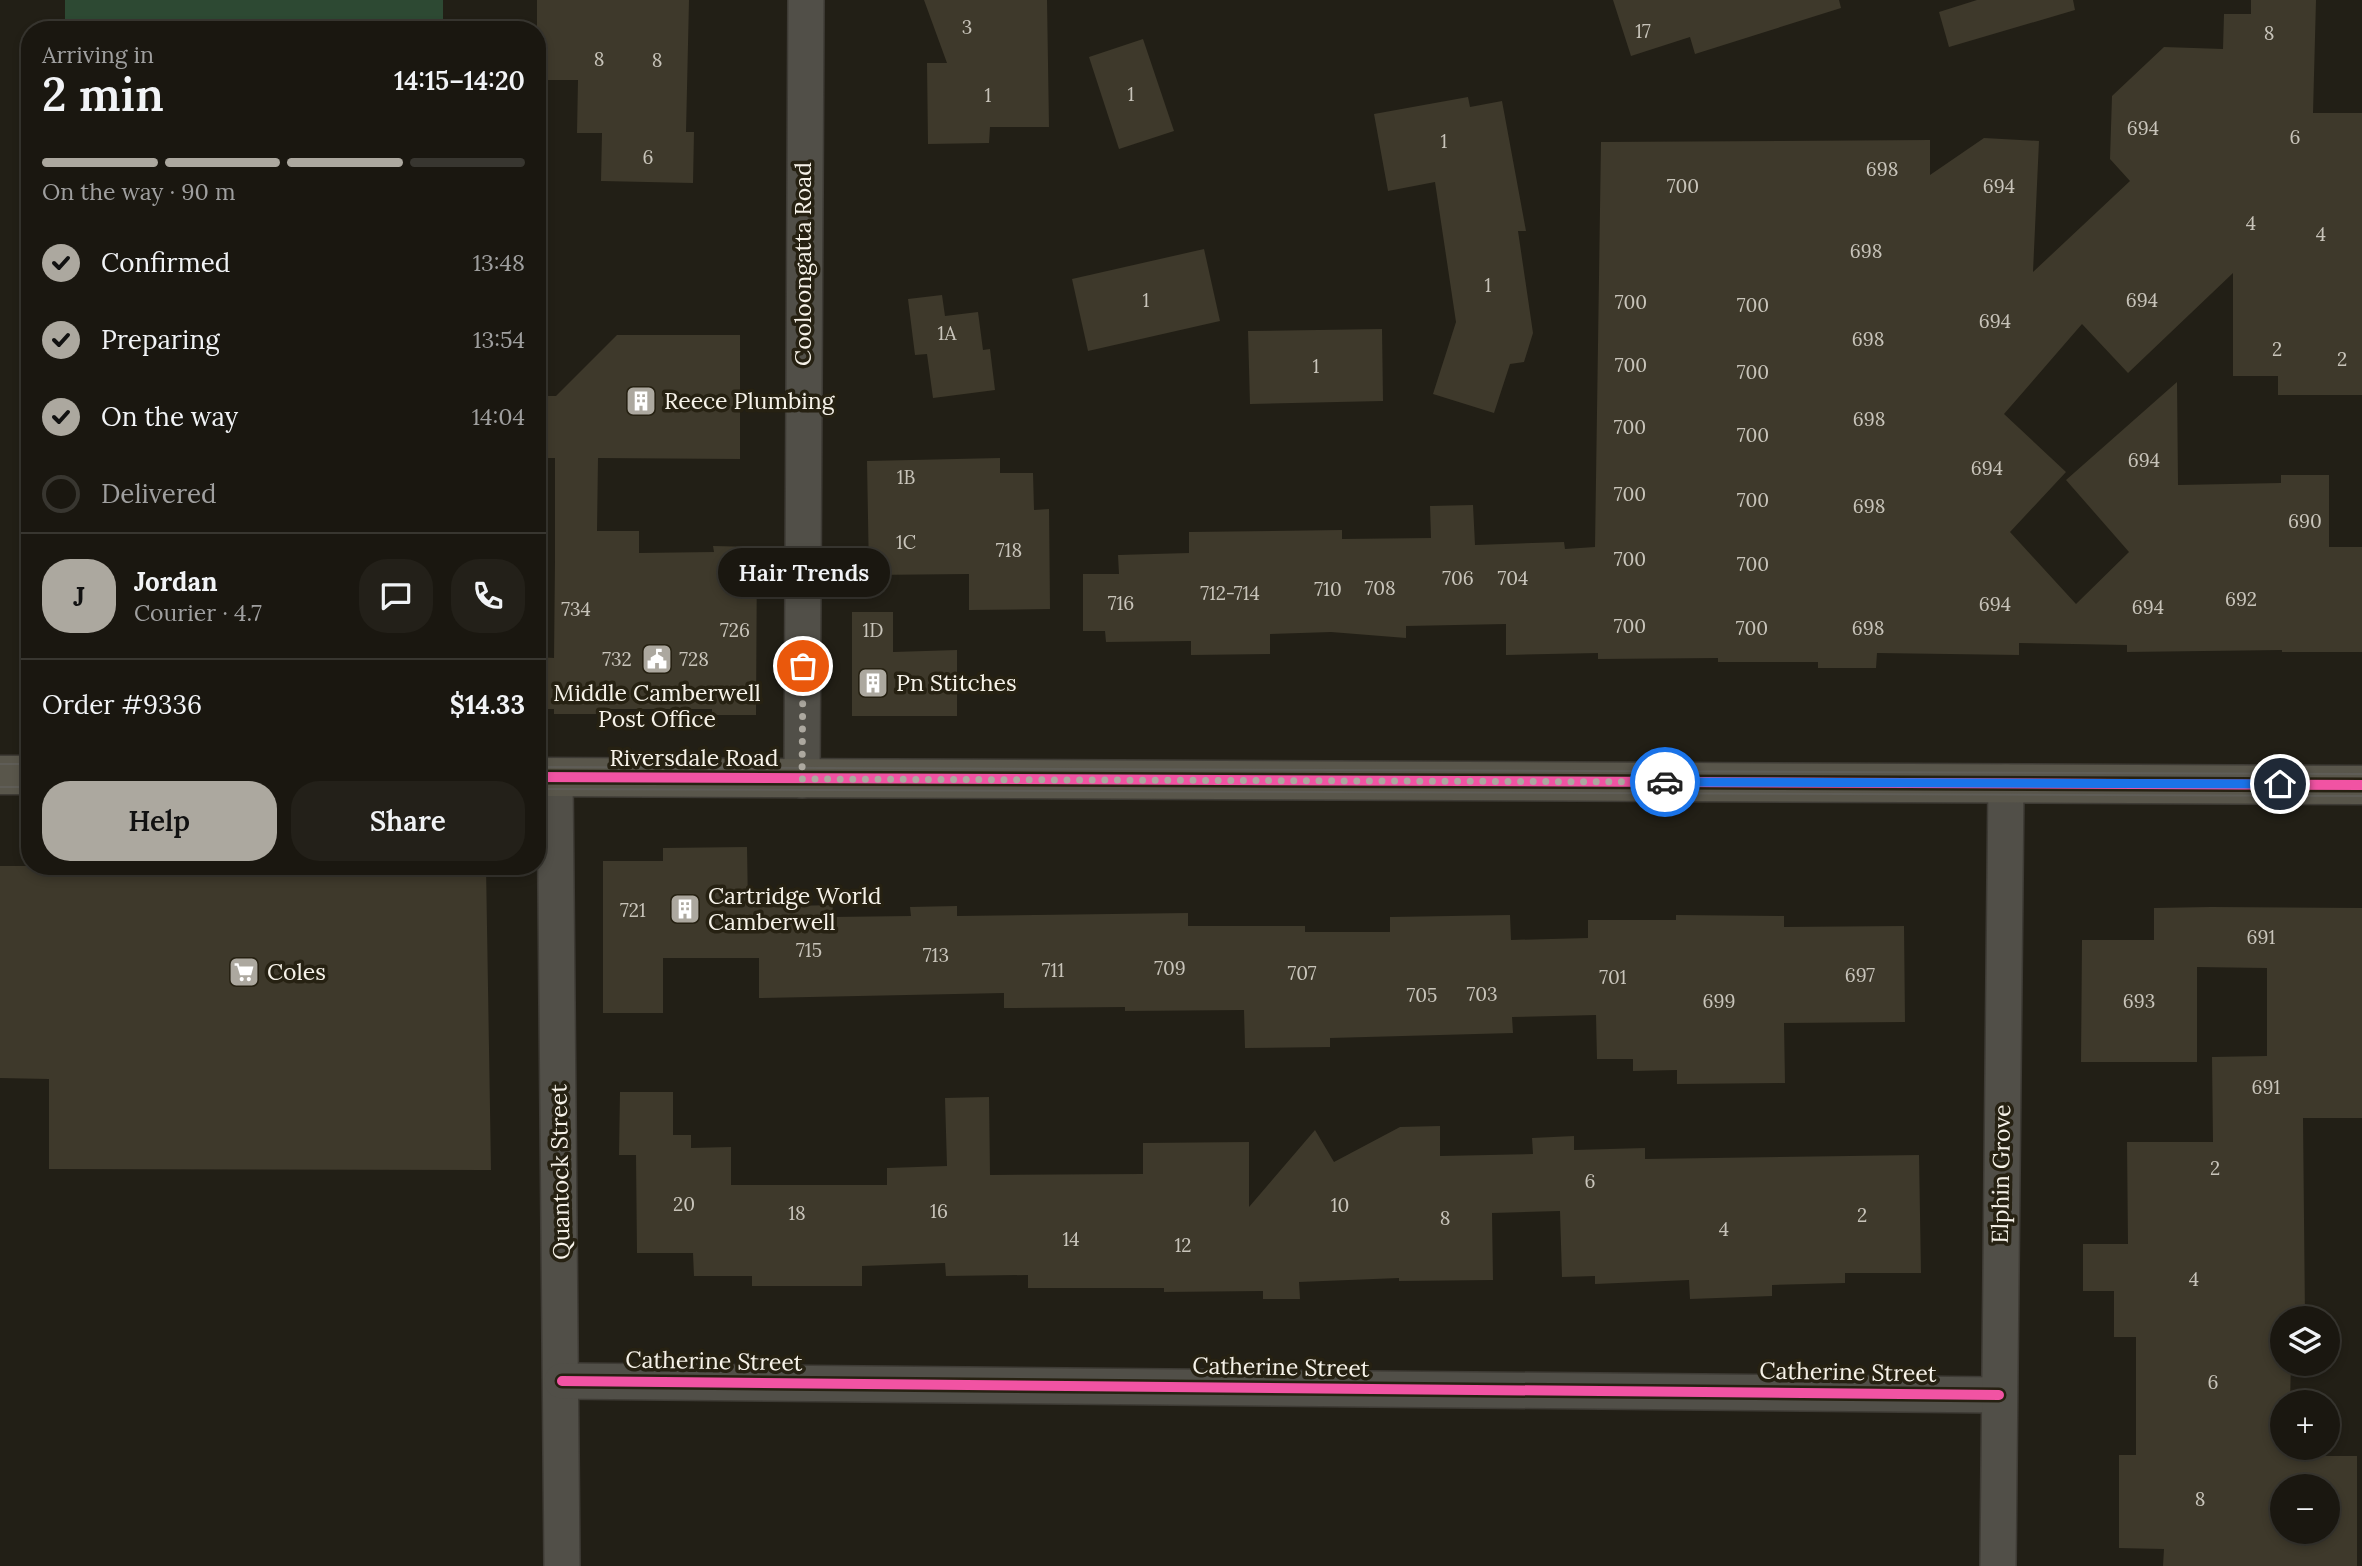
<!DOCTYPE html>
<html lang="en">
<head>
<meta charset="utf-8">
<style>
  :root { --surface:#1a1710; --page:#232019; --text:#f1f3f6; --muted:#9f9f9f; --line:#383630; --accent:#aca89f }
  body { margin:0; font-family:Lora,serif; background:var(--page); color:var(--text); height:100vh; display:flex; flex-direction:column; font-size:26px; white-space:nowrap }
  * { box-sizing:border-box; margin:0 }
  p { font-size:23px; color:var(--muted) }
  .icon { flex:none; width:38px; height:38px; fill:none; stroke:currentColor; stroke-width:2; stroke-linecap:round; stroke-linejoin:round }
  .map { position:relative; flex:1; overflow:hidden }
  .drawer { position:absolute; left:21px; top:21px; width:525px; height:854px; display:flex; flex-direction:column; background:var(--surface); border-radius:28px; box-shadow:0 4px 10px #0003,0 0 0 2px var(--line) }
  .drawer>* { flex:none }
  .fabs { position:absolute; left:2270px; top:1306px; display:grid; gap:14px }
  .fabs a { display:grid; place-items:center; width:70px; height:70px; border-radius:50%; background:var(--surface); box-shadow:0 4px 10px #0003,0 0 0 2px var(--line); font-size:35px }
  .pin { position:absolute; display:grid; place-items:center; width:60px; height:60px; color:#fff; margin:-30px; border:4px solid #fff; border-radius:50%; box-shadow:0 2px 7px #0007 }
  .courier { position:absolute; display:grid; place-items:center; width:70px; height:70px; margin:-35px; border:5px solid #1a73e8; border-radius:50%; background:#fff; color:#222; box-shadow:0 2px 9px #0007 }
  .bubble { position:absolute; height:49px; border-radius:24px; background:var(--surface); box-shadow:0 4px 10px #0003,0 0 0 2px var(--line); font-size:23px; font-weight:600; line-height:49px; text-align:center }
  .overview em { font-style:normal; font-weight:600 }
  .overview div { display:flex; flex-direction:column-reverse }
  .overview { display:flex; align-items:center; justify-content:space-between; height:119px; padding:0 21px }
  h1 { font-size:46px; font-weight:600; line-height:52px }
  .bar { display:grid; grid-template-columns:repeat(4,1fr); gap:10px 7px; align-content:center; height:84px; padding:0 21px }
  .bar i { height:9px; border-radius:5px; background:var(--line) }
  .bar .active { background:var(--accent) }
  .bar p { grid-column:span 4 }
  .line { display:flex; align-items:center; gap:18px; padding:0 21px; border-top:2px solid var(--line) }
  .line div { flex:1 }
  .round { display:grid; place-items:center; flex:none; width:74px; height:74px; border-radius:28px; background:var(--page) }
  ol { padding:0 21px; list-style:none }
  li { display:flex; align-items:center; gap:21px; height:77px }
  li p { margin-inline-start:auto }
  li .icon { padding:7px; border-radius:50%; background:var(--accent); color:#111; stroke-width:4 }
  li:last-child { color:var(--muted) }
  li i { width:38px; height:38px; border:4px solid var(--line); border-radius:50% }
  .button { display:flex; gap:14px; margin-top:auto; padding:14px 21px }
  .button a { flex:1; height:80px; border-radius:28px; background:var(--accent); color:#111; font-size:28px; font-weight:600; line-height:80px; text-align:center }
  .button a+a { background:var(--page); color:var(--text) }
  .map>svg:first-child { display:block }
  .green { fill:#2d4933 }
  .building { fill:#3e392b; fill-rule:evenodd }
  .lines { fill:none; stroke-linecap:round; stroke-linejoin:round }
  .minor-casing { stroke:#3e3b35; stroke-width:38 }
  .primary-casing { stroke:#3e3b35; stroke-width:41 }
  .minor { stroke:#514f48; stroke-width:35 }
  .primary { stroke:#59564b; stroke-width:38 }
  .tram { stroke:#5f5d57; stroke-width:2 }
  .cycleway-casing { stroke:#262112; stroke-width:15 }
  .cycleway { stroke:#f153a3; stroke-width:10 }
  .done { stroke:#aca89f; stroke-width:7; stroke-dasharray:0 12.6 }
  .route { stroke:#1a73e8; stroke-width:9 }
  .labels { text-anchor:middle; stroke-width:7; stroke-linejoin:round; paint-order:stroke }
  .number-label { font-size:19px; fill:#c8c4ba }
  .street-label { font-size:23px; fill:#f6f2e9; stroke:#262112 }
  .poi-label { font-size:23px; fill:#f6f2e9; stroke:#262112; text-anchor:start }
</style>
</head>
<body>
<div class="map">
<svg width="2362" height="1566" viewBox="0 0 2362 1566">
  <rect width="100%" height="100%" fill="#221f16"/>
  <!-- green -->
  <rect class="green" x="65" y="0" width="378" height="30"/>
  <!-- building -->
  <g class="building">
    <path d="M 537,0 L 689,0 L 686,132 L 694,132 L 693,183 L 601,181 L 602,133 L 577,133 L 578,80 L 537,80 Z"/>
    <path d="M 924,0 L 1047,0 L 1049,127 L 990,127 L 989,143 L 928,144 L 927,63 L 947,63 Z"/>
    <path d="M 1613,0 L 1839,0 L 1841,8 L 1695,54 L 1690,37 L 1631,56 Z"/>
    <path d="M 1977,0 L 2073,0 L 2075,10 L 1949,47 L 1939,12 Z"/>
    <path d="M 2251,0 L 2316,0 L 2313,113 L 2362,113 L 2362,395 L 2278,395 L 2278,376 L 2233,376 L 2233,273 L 2128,373 L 2082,324 L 2004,414 L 2066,472 L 2010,532 L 2076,604 L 2129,552 L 2066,480 L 2177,382 L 2178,485 L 2281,483 L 2281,475 L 2329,475 L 2329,547 L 2362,547 L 2362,652 L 2282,652 L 2282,650 L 2127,652 L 2127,645 L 2019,643 L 2019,655 L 1877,653 L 1876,668 L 1818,668 L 1818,662 L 1718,662 L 1718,658 L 1598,659 L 1598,653 L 1506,655 L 1506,624 L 1406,626 L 1406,638 L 1331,632 L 1270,634 L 1270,654 L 1191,655 L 1191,641 L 1106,642 L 1105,631 L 1083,631 L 1083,574 L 1119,574 L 1118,555 L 1189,553 L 1189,532 L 1342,530 L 1342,539 L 1431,538 L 1430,506 L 1473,505 L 1475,545 L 1564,542 L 1565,549 L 1595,547 L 1601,142 L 1930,140 L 1930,175 L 1984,138 L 2039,141 L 2033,272 L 2130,181 L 2110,159 L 2112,96 L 2164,47 L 2223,49 L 2224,14 L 2251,14 Z"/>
    <path d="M 1143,39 L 1174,131 L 1119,149 L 1089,57 Z"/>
    <path d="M 1468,97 L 1470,107 L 1502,101 L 1526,231 L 1518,231 L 1533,333 L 1524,362 L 1510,364 L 1494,413 L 1433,394 L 1456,322 L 1435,182 L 1388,191 L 1374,114 Z"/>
    <path d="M 1204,249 L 1220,321 L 1088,351 L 1072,279 Z"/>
    <path d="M 942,295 L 945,316 L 978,312 L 983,350 L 990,349 L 995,390 L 933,398 L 927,354 L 915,355 L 908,299 Z"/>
    <path d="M 1382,329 L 1383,401 L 1250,404 L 1248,331 Z"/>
    <path d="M 617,335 L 740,335 L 740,459 L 598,458 L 597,531 L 639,531 L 639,553 L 714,552 L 713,546 L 757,547 L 756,715 L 712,715 L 712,709 L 597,709 L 597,714 L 554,714 L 554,709 L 537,709 L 537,657 L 554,658 L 555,561 L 555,458 L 537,458 L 537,396 L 556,396 Z"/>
    <path d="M 1000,458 L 1000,473 L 1033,473 L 1034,510 L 1049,509 L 1050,609 L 969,610 L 969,574 L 869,575 L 867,461 Z"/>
    <path d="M 852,612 L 893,612 L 893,652 L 957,650 L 957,716 L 852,716 Z"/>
    <path d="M 747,847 L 748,907 L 833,905 L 832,917 L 911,916 L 910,907 L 957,906 L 957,916 L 1188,913 L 1188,926 L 1305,926 L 1305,932 L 1390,932 L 1390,917 L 1510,915 L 1511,940 L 1588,938 L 1588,920 L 1676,920 L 1676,915 L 1784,916 L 1784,927 L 1904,926 L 1905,1022 L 1784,1023 L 1785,1083 L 1677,1084 L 1677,1070 L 1633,1071 L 1633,1059 L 1597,1059 L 1596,1015 L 1512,1017 L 1513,1033 L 1330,1038 L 1330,1047 L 1245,1048 L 1244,1010 L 1125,1011 L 1125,1007 L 1004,1008 L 1004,993 L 759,998 L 759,958 L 663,958 L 663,1013 L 603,1013 L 603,861 L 663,861 L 663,848 Z"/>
    <path d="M 0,866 L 486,866 L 491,1170 L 49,1169 L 49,1079 L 0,1078 Z"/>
    <path d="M 2211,907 L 2362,908 L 2362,1118 L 2303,1118 L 2305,1318 L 2282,1318 L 2282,1363 L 2291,1363 L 2290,1402 L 2282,1402 L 2282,1447 L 2290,1447 L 2290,1456 L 2357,1456 L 2357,1566 L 2163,1566 L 2164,1549 L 2119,1548 L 2119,1455 L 2136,1455 L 2136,1337 L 2114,1337 L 2114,1291 L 2083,1291 L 2083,1244 L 2128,1244 L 2127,1142 L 2213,1142 L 2212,1057 L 2267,1056 L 2267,968 L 2197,967 L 2197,1062 L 2081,1062 L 2082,940 L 2154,940 L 2154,908 ZM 2282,1486 L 2328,1486 L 2328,1531 L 2282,1531 Z"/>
    <path d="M 620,1092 L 673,1092 L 673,1135 L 691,1135 L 691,1148 L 731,1147 L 731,1185 L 887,1185 L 887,1168 L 947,1166 L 945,1098 L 989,1097 L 990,1175 L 1143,1174 L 1143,1143 L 1249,1142 L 1249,1207 L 1315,1130 L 1334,1162 L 1400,1127 L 1440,1126 L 1440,1156 L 1533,1154 L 1532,1138 L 1574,1136 L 1574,1150 L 1645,1148 L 1645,1159 L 1919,1155 L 1921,1273 L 1845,1273 L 1845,1283 L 1772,1285 L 1772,1296 L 1690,1299 L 1689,1280 L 1595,1284 L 1595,1276 L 1562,1277 L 1560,1211 L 1492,1213 L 1493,1280 L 1399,1281 L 1399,1278 L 1299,1282 L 1300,1299 L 1263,1299 L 1263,1291 L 1164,1292 L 1164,1288 L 1028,1288 L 1028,1275 L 946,1276 L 945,1263 L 862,1266 L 862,1286 L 752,1286 L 752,1276 L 694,1276 L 693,1253 L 637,1253 L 636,1155 L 619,1155 Z"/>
  </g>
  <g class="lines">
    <!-- minor casing -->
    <g class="minor-casing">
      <g id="minor">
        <path d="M 555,777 L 562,1566"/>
        <path d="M 802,780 L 806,0"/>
        <path d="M 562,1381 L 1999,1395"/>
        <path d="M 1998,1566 L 2006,782"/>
      </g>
    </g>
    <!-- primary casing -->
    <g class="primary-casing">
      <g id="primary">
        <path d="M 0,775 L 30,775"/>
        <path d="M 537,777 L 2362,785"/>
      </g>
    </g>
    <!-- minor -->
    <use href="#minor" class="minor"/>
    <!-- primary -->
    <use href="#primary" class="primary"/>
    <!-- tram -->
    <g class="tram">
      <path d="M 0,764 L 30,764"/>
      <path d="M 537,767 L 2362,774"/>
      <path d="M 0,787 L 30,787"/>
      <path d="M 537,789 L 2362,796"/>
    </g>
    <!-- cycleway casing -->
    <g class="cycleway-casing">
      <g id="cycleway">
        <path d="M 537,777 L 2362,785"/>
        <path d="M 562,1381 L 1999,1395"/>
      </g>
    </g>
    <!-- cycleway -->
    <use href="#cycleway" class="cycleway"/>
  </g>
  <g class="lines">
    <!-- done -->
    <path class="done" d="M 803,666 L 802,779 L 1665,782"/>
    <!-- route -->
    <path class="route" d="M 1665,782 L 2280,784"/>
  </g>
  <!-- icons -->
  <defs>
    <g id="building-square" transform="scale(1.575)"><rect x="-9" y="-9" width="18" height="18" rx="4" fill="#aca89f" stroke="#262112"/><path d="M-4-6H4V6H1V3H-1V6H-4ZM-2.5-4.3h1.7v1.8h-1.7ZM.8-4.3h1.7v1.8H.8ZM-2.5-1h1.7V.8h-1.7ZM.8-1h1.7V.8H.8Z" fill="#fff"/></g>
    <g id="civic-square" transform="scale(1.575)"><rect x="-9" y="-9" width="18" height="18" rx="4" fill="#aca89f" stroke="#262112"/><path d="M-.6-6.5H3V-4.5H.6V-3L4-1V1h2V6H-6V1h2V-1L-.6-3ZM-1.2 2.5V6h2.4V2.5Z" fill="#fff"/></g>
    <g id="supermarket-square" transform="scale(1.575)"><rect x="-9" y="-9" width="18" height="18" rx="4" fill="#aca89f" stroke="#262112"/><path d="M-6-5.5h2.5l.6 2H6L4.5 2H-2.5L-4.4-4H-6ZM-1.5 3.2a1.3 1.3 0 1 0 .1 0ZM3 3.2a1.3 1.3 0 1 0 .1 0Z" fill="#fff"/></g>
  </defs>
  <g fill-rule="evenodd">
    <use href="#building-square" x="641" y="401"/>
    <use href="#civic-square" x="657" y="659"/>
    <use href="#building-square" x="873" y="683"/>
    <use href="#building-square" x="685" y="909"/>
    <use href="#supermarket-square" x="244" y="972"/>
  </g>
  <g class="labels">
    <!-- number labels -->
    <g class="number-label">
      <text x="967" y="34">3</text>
      <text x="1643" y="38">17</text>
      <text x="2269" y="40">8</text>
      <text x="599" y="66">8</text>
      <text x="657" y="67">8</text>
      <text x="1131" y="101">1</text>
      <text x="988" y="102">1</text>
      <text x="2143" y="135">694</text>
      <text x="2295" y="144">6</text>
      <text x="1444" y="148">1</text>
      <text x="648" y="164">6</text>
      <text x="1882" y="176">698</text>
      <text x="1683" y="193">700</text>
      <text x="1999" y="193">694</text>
      <text x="2251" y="230">4</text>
      <text x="2321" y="241">4</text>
      <text x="1866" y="258">698</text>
      <text x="1488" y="292">1</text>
      <text x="1146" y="307">1</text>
      <text x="2142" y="307">694</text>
      <text x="1631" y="309">700</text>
      <text x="1753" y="312">700</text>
      <text x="1995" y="328">694</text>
      <text x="947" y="340">1A</text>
      <text x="1868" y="346">698</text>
      <text x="2277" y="356">2</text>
      <text x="2342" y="366">2</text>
      <text x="1631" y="372">700</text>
      <text x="1316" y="373">1</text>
      <text x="1753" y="379">700</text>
      <text x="1869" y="426">698</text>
      <text x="1630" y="434">700</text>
      <text x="1753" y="442">700</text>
      <text x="2144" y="467">694</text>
      <text x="1987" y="475">694</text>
      <text x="906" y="484">1B</text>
      <text x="1630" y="501">700</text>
      <text x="1753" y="507">700</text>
      <text x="1869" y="513">698</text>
      <text x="2305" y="528">690</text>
      <text x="906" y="549">1C</text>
      <text x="1009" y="557">718</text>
      <text x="1630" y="566">700</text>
      <text x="1753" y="571">700</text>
      <text x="1458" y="585">706</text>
      <text x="1513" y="585">704</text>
      <text x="1380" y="595">708</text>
      <text x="1328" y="596">710</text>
      <text x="1230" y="600">712-714</text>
      <text x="2241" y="606">692</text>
      <text x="1121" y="610">716</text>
      <text x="1995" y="611">694</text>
      <text x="2148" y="614">694</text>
      <text x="576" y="616">734</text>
      <text x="1630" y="633">700</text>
      <text x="1752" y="635">700</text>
      <text x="1868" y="635">698</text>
      <text x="735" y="637">726</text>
      <text x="873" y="637">1D</text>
      <text x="617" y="666">732</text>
      <text x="694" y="666">728</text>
      <text x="633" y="917">721</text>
      <text x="2261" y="944">691</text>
      <text x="809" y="957">715</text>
      <text x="936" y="962">713</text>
      <text x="1170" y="975">709</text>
      <text x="1053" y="977">711</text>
      <text x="1302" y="980">707</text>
      <text x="1860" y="982">697</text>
      <text x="1613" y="984">701</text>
      <text x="1482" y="1001">703</text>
      <text x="1422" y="1002">705</text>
      <text x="1719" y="1008">699</text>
      <text x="2139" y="1008">693</text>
      <text x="2266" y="1094">691</text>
      <text x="2215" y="1175">2</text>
      <text x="1590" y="1188">6</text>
      <text x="684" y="1211">20</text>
      <text x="1340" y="1212">10</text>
      <text x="939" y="1218">16</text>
      <text x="797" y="1220">18</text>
      <text x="1862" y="1222">2</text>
      <text x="1445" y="1225">8</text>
      <text x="1724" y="1236">4</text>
      <text x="1071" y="1246">14</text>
      <text x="1183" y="1252">12</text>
      <text x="2194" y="1286">4</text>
      <text x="2213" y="1389">6</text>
      <text x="2200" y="1506">8</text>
    </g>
    <!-- street labels -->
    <g class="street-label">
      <text transform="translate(803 264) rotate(-90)" y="8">Cooloongatta Road</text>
      <text x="694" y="766">Riversdale Road</text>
      <text transform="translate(560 1172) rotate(-91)" y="8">Quantock Street</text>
      <text transform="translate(2001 1174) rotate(-89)" y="8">Elphin Grove</text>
      <text transform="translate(714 1361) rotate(1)" y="8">Catherine Street</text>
      <text transform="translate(1281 1367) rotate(1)" y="8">Catherine Street</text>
      <text transform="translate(1848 1372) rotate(1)" y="8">Catherine Street</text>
    </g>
    <!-- poi labels -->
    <g class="poi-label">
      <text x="664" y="409">Reece Plumbing</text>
      <text x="896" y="691">Pn Stitches</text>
      <text x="657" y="701" text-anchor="middle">Middle Camberwell<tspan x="657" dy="26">Post Office</tspan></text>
      <text x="708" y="904">Cartridge World<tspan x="708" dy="26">Camberwell</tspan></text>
      <text x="267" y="980">Coles</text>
    </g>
  </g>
</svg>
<div class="fabs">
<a><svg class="icon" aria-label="layers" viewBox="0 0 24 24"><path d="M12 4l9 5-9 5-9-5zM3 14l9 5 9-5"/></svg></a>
<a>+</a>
<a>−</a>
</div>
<div class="pin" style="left:803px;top:666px;background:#ea580c"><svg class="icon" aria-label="bag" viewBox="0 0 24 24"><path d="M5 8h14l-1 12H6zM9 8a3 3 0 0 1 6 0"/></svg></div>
<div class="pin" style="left:2280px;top:784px;background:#1f2937"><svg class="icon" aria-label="home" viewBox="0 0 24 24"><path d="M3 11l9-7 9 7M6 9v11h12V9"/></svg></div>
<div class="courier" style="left:1665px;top:782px"><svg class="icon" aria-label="car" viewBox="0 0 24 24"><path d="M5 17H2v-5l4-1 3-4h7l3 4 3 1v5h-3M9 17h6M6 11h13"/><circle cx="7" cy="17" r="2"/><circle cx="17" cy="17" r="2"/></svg></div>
<div class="bubble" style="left:718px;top:548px;width:172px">Hair Trends</div>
<section class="drawer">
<div class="overview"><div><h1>2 min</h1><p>Arriving in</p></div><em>14:15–14:20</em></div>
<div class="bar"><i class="active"></i><i class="active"></i><i class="active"></i><i></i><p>On the way · 90 m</p></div>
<ol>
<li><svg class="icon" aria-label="check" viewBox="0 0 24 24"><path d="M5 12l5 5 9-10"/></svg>Confirmed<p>13:48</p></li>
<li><svg class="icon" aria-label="check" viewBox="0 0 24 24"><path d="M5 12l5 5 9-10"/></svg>Preparing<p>13:54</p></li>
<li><svg class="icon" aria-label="check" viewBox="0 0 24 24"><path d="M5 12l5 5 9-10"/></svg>On the way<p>14:04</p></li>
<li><i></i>Delivered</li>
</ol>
<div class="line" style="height:126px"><b class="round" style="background:var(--accent);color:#111">J</b><div><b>Jordan</b><p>Courier · 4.7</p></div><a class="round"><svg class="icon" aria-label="chat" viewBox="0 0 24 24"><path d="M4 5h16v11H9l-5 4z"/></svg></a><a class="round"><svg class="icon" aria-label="phone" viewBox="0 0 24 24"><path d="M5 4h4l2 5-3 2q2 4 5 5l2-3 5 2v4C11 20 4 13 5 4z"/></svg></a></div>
<div class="line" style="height:91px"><div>Order #9336</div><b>$14.33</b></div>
<div class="button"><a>Help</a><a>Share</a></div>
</section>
</div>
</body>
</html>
